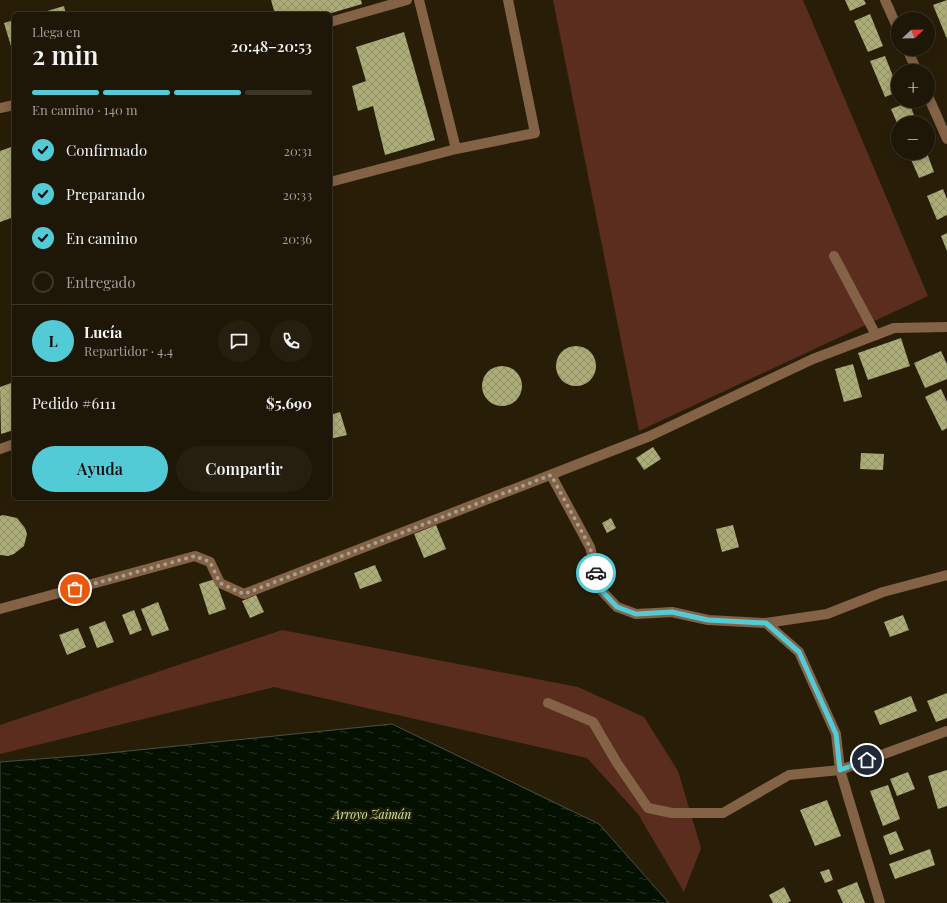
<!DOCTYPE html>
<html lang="es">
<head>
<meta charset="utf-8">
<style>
  :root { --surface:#1e1606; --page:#261f10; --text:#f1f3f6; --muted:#a19f9b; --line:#3c3528; --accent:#52cbd7 }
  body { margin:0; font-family:"Playfair Display",serif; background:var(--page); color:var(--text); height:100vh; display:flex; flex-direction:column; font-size:15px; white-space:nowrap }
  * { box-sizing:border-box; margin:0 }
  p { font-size:13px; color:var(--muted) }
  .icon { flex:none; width:22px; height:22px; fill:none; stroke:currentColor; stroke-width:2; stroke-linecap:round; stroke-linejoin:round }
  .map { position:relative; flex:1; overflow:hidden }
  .panel { position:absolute; left:12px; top:12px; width:320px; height:488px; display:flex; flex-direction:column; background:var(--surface); border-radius:6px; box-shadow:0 2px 10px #0003,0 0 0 1px var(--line) }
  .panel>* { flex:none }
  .needle { width:26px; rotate:68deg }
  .controls { position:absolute; left:891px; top:12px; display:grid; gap:8px }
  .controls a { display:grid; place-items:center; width:44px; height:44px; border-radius:50%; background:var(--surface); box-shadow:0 2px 10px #0003,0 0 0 1px var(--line); font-size:20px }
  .pin { position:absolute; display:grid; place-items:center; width:34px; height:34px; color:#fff; margin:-17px; border:2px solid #fff; border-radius:50%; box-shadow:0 1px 4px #0007 }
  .courier { position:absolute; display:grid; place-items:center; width:40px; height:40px; margin:-20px; border:3px solid #52cbd7; border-radius:50%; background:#fff; color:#222; box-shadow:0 1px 5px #0007 }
  .head em { font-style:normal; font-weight:600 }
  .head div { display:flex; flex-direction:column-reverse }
  .head { display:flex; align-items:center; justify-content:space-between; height:68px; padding:0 20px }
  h1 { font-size:26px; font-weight:600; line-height:30px }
  .bar { display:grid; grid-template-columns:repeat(4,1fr); gap:6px 4px; align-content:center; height:48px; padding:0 20px }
  .bar i { height:5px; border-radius:3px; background:var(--line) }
  .bar .on { background:var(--accent) }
  .bar p { grid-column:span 4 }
  .line { display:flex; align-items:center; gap:10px; padding:0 20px; border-top:1px solid var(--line) }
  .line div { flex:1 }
  .round { display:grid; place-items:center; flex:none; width:42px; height:42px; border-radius:21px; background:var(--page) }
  ol { padding:0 20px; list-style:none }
  li { display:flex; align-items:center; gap:12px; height:44px }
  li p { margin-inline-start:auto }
  li .icon { padding:4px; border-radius:50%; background:var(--accent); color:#111; stroke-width:4 }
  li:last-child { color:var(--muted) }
  li i { width:22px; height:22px; border:2px solid var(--line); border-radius:50% }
  .cta { display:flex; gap:8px; margin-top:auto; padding:8px 20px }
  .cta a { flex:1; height:46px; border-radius:24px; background:var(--accent); color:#111; font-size:16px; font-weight:600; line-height:46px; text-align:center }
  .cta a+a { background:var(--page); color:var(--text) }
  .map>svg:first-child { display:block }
  .green { fill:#5a2d1f }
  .water { fill:url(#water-ripples); stroke:#495140 }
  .building { fill:url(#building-cross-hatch) }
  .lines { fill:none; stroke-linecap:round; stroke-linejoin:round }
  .minor { stroke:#836246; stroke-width:10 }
  .done { stroke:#a79f8f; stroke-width:4; stroke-dasharray:0 7.2 }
  .route { stroke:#52cbd7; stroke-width:5 }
  .labels { text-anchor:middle; stroke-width:4; stroke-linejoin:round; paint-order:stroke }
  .water-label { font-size:12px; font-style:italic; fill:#c1eaa4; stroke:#281e08 }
</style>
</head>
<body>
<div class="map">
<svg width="947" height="903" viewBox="0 0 947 903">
  <defs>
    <pattern id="water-ripples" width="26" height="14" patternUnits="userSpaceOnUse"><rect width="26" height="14" fill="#041100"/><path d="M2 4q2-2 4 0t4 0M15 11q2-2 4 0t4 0" fill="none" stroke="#293424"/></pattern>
    <pattern id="building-cross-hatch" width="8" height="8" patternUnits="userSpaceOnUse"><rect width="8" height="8" fill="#abac77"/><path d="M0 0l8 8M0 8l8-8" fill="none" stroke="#929269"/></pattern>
  </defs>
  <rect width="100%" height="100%" fill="#281e08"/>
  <!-- green -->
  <g class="green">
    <path d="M 553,0 L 803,0 L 928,296 L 639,431 Z"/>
    <path d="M 282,630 L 578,687 L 644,717 L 678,771 L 701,848 L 684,892 L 638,814 L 587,758 L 274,687 L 0,754 L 0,725 Z"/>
  </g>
  <!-- water -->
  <path class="water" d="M 392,724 L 599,824 L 669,903 L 0,903 L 0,762 L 89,755 Z"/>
  <!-- building -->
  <g class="building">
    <path d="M 271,0 L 361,0 L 362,4 L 328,14 L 275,14 Z"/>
    <path d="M 845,0 L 864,0 L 866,4 L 850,11 Z"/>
    <path d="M 947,0 L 947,39 L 933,5 Z"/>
    <path d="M 64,6 L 66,14 L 37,14 Z"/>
    <path d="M 870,14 L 883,46 L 868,52 L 854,21 Z"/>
    <path d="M 14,20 L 14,56 L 4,23 Z"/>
    <path d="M 404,32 L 435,140 L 385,155 L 373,106 L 358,111 L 352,86 L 366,81 L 356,47 Z"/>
    <path d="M 885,56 L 898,89 L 898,92 L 885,97 L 870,61 Z"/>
    <path d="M 909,102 L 917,123 L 897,123 L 891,109 Z"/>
    <path d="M 14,146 L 14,217 L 0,222 L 0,151 Z"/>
    <path d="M 920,153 L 927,153 L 934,172 L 919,178 L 910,157 Z"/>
    <path d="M 943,189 L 947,199 L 947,215 L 937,220 L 927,196 Z"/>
    <path d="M 947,233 L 947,251 L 941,236 Z"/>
    <path d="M 901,338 L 910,366 L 868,380 L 858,353 Z"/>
    <circle cx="576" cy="366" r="20"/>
    <path d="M 941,351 L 947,364 L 947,379 L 925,388 L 914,363 Z"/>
    <path d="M 853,364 L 862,397 L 844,402 L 835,369 Z"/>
    <circle cx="502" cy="386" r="20"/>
    <path d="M 14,382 L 14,430 L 1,434 L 0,387 Z"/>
    <path d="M 941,389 L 947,402 L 947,428 L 942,431 L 925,397 Z"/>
    <path d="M 340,412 L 347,435 L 330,439 L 330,415 Z"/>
    <path d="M 653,447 L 661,459 L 644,470 L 636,458 Z"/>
    <path d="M 861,453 L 884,454 L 883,470 L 860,469 Z"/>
    <path d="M 3,515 L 17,518 L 25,528 L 27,534 L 24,546 L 14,554 L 8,556 L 0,555 L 0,516 Z"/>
    <path d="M 611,518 L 616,528 L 607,533 L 602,523 Z"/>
    <path d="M 436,525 L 446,549 L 424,558 L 414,534 Z"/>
    <path d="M 733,525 L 739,547 L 722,552 L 716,529 Z"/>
    <path d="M 375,565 L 382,581 L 360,589 L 354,573 Z"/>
    <path d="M 215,579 L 226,609 L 209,615 L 199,584 Z"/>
    <path d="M 256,595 L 264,612 L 250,618 L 242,601 Z"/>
    <path d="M 158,602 L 169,630 L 152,636 L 141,609 Z"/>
    <path d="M 134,610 L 142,630 L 130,635 L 122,615 Z"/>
    <path d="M 903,615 L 909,630 L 890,637 L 884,622 Z"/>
    <path d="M 105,621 L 114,642 L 97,648 L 89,627 Z"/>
    <path d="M 78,628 L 86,647 L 67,655 L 59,635 Z"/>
    <path d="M 947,693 L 947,718 L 936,722 L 927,701 Z"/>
    <path d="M 911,696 L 917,711 L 880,725 L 874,711 Z"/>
    <path d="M 947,770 L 947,806 L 938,809 L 928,776 Z"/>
    <path d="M 908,772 L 915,789 L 897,796 L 890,779 Z"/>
    <path d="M 888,785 L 900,819 L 883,826 L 870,791 Z"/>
    <path d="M 827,800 L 841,836 L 815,846 L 800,810 Z"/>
    <path d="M 896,831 L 904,850 L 890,855 L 883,836 Z"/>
    <path d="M 930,849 L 935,865 L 895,879 L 889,864 Z"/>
    <path d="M 829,869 L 833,880 L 825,883 L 820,872 Z"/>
    <path d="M 857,882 L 865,903 L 843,903 L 837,890 Z"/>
    <path d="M 784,887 L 791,901 L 787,903 L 773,903 L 769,895 Z"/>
  </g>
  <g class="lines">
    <!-- minor -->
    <g class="minor">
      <path d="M 419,0 L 456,149 L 535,133 L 508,0"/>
      <path d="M 885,0 L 898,29"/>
      <path d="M 330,22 L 407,0"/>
      <path d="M 907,49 L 917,71"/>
      <path d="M 928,96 L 947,139"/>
      <path d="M 0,108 L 14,105"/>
      <path d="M 330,182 L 456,149"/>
      <path d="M 834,256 L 876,335"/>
      <path d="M 0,449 L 14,444"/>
      <path d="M 551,475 L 590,547 L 601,590 L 617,607 L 636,614 L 672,612 L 708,620 L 766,623 L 827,614 L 883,592 L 947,575"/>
      <path d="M 0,609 L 195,556 L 210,562 L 220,583 L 244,594 L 650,436 L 813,359 L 894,328 L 947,327"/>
      <path d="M 766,623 L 799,652 L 836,734 L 840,770 L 880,903"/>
      <path d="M 548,703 L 593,722 L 617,763 L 648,808 L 672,813 L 723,813 L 789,775 L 840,770 L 947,731"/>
    </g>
  </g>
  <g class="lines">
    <!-- done -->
    <path class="done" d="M 75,589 L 195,556 L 210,562 L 220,583 L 244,594 L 551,475 L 590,547 L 596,573"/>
    <!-- route -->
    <path class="route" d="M 596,573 L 601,590 L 617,607 L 636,614 L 672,612 L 708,620 L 766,623 L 799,652 L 836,734 L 840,770 L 867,760"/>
  </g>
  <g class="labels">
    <!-- water labels -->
    <g class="water-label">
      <text x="372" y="819">Arroyo Zaimán</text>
    </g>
  </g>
</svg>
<div class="controls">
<a><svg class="needle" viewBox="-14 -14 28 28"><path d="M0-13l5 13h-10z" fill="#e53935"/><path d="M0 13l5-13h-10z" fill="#a19f9b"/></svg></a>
<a>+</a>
<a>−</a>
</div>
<div class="pin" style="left:75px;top:589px;background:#ea580c"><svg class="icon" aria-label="bag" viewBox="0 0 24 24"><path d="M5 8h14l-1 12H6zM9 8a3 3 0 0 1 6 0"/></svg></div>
<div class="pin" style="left:867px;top:760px;background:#1f2937"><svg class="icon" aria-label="home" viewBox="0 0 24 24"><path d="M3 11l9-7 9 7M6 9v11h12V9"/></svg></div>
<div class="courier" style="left:596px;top:573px"><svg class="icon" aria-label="car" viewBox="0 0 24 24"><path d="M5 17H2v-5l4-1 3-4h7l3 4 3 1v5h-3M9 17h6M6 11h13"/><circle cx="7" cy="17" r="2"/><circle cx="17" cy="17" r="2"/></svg></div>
<section class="panel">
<div class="head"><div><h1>2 min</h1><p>Llega en</p></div><em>20:48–20:53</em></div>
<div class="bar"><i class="on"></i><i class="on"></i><i class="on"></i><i></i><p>En camino · 140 m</p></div>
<ol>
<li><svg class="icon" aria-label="check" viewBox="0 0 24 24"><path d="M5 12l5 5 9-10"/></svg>Confirmado<p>20:31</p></li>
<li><svg class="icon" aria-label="check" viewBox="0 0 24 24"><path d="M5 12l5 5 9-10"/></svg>Preparando<p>20:33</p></li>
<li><svg class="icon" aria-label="check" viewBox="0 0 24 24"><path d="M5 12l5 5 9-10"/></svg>En camino<p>20:36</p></li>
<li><i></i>Entregado</li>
</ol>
<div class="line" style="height:72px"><b class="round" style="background:var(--accent);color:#111">L</b><div><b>Lucía</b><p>Repartidor · 4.4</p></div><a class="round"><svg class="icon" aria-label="chat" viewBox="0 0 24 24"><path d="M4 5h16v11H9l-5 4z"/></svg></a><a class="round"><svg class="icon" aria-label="phone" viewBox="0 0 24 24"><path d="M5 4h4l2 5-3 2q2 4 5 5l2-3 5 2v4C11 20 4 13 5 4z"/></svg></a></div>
<div class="line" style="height:52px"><div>Pedido #6111</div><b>$5,690</b></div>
<div class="cta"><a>Ayuda</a><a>Compartir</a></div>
</section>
</div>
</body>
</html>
